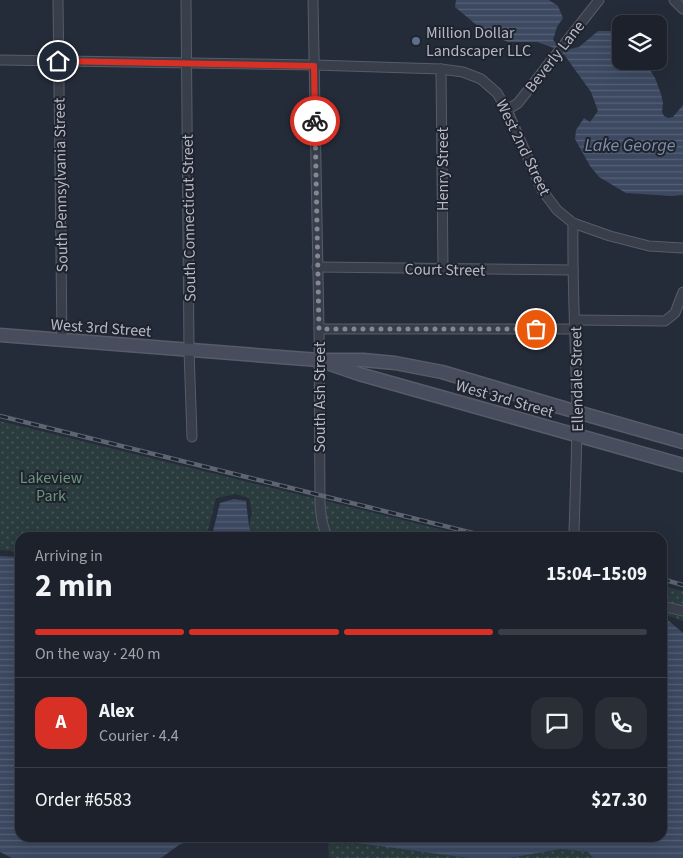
<!DOCTYPE html>
<html lang="en">
<head>
<meta charset="utf-8">
<style>
  :root { --surface:#1c212b; --page:#292e37; --text:#f1f3f6; --muted:#a0a3a9; --line:#3a3e47; --accent:#d93025 }
  body { margin:0; font-family:"Source Sans 3",sans-serif; background:var(--page); color:var(--text); height:100vh; display:flex; flex-direction:column; font-size:19px; white-space:nowrap }
  * { box-sizing:border-box; margin:0 }
  p { font-size:16px; color:var(--muted) }
  .icon { flex:none; width:28px; height:28px; fill:none; stroke:currentColor; stroke-width:2; stroke-linecap:round; stroke-linejoin:round }
  .map { position:relative; flex:1; overflow:hidden }
  .details { position:absolute; left:15px; top:532px; width:652px; height:310px; display:flex; flex-direction:column; background:var(--surface); border-radius:15px; box-shadow:0 5px 20px #0002,0 0 0 1px var(--line) }
  .details>* { flex:none }
  .tools { position:absolute; left:612px; top:15px; display:grid; gap:10px }
  .tools a { display:grid; place-items:center; width:55px; height:55px; border-radius:10px; background:var(--surface); box-shadow:0 5px 20px #0002,0 0 0 1px var(--line); font-size:25px }
  .pin { position:absolute; display:grid; place-items:center; width:42px; height:42px; color:#fff; margin:-21px; border:2px solid #fff; border-radius:50%; box-shadow:0 1px 5px #0007 }
  .courier { position:absolute; display:grid; place-items:center; width:50px; height:50px; margin:-25px; border:4px solid #d93025; border-radius:50%; background:#fff; color:#222; box-shadow:0 1px 6px #0007 }
  .overview em { font-style:normal; font-weight:700 }
  .overview div { display:flex; flex-direction:column-reverse }
  .overview { display:flex; align-items:center; justify-content:space-between; height:85px; padding:0 20px }
  h1 { font-size:32px; font-weight:700; line-height:38px }
  .bar { display:grid; grid-template-columns:repeat(4,1fr); gap:8px 5px; align-content:center; height:60px; padding:0 20px }
  .bar i { height:6px; border-radius:4px; background:var(--line) }
  .bar .active { background:var(--accent) }
  .bar p { grid-column:span 4 }
  .line { display:flex; align-items:center; gap:12px; padding:0 20px; border-top:1px solid var(--line) }
  .line div { flex:1 }
  .round { display:grid; place-items:center; flex:none; width:52px; height:52px; border-radius:15px; background:var(--page) }
  .map>svg:first-child { display:block }
  .grass { fill:url(#grass-dots) }
  .water { fill:url(#water-rules) }
  .lines { fill:none; stroke-linecap:round; stroke-linejoin:round }
  .street-casing { stroke:#575c68; stroke-width:11 }
  .secondary-casing { stroke:#575c68; stroke-width:15 }
  .street { stroke:#383e4a; stroke-width:9 }
  .secondary { stroke:#474d5c; stroke-width:12 }
  .rail-casing { stroke:#5d6472; stroke-width:4.5 }
  .rail { stroke:#1e232e; stroke-width:2.5; stroke-dasharray:8; stroke-linecap:butt }
  .done { stroke:#828894; stroke-width:5; stroke-dasharray:0 9 }
  .route { stroke:#d93025; stroke-width:6 }
  .service-dot { fill:#5c6f8a; stroke:#1e232e; stroke-width:2 }
  .labels { text-anchor:middle; stroke-width:4; stroke-linejoin:round; paint-order:stroke }
  .poi-label { font-size:16px; fill:#b4b9c5; stroke:#1e232e; text-anchor:start }
  .street-label { font-size:16px; fill:#b4b9c5; stroke:#1e232e }
  .park-label { font-size:16px; fill:#6d9479; stroke:#1e232e }
  .water-label { font-size:18px; font-style:italic; fill:#7e8eaa; stroke:#1e232e }
</style>
</head>
<body>
<div class="map">
<svg width="683" height="858" viewBox="0 0 683 858">
  <defs>
    <pattern id="grass-dots" width="8" height="8" patternUnits="userSpaceOnUse" patternTransform="scale(1.25)"><rect width="8" height="8" fill="#2b3c3e"/><path d="M2 2h.1M6 6h.1" fill="none" stroke="#475658" stroke-width="1.8" stroke-linecap="round"/></pattern>
    <pattern id="water-rules" width="6" height="5" patternUnits="userSpaceOnUse" patternTransform="scale(1.25)"><rect width="6" height="5" fill="#3c4961"/><path d="M0 2.5h6" fill="none" stroke="#566176"/></pattern>
  </defs>
  <rect width="100%" height="100%" fill="#252c39"/>
  <!-- grass -->
  <g class="grass">
    <path d="M 0,421 L 472,537 L 252,537 L 249,526 L 252,512 L 249,498 L 236,494 L 216,498 L 208,531 L 209,537 L 20,538 L 20,554 L 11,551 L 0,550 Z"/>
    <path d="M 662,586 L 683,591 L 683,621 L 663,614 Z"/>
    <path d="M 328,838 L 468,858 L 329,858 Z"/>
    <path d="M 561,849 L 588,852 L 593,858 L 509,858 Z"/>
  </g>
  <!-- water -->
  <g class="water">
    <path d="M 456,0 L 549,0 L 558,6 L 563,18 L 557,27 L 553,40 L 558,45 L 554,48 L 537,42 L 508,42 L 485,32 L 455,7 Z"/>
    <path d="M 598,31 L 613,31 L 621,37 L 621,61 L 640,61 L 650,70 L 655,78 L 661,94 L 663,103 L 662,112 L 664,116 L 668,118 L 673,117 L 683,105 L 683,195 L 671,196 L 626,193 L 599,177 L 590,166 L 575,139 L 576,130 L 584,118 L 590,122 L 598,111 L 591,92 L 563,53 L 566,50 L 579,47 Z"/>
    <path d="M 234,499 L 246,501 L 249,526 L 252,537 L 212,537 L 213,531 L 220,503 Z"/>
    <path d="M 0,556 L 20,557 L 20,838 L 194,838 L 179,845 L 161,858 L 12,858 L 0,852 Z"/>
    <path d="M 663,616 L 683,633 L 683,858 L 593,858 L 588,852 L 561,849 L 509,858 L 468,858 L 321,838 L 662,838 Z"/>
  </g>
  <g class="lines">
    <!-- street casing -->
    <g class="street-casing">
      <g id="street">
        <path d="M 58,0 L 62,340"/>
        <path d="M 186,0 L 189,350 L 192,437"/>
        <path d="M 313,0 L 319,329 L 320,504 C 321,515 322,527 328,538"/>
        <path d="M 674,0 L 683,9"/>
        <path d="M 0,60 L 314,65 L 441,69 L 463,72 L 481,79 L 497,93 L 507,110 L 542,190 L 557,210 L 573,223 L 610,236 L 649,246 L 683,248"/>
        <path d="M 441,69 L 443,269"/>
        <path d="M 507,110 L 518,103 L 599,0"/>
        <path d="M 573,223 C 572,286 576,349 577,413 C 577,453 575,494 574,534"/>
        <path d="M 317,267 L 573,270"/>
        <path d="M 575,320 L 665,321 L 675,313 L 683,292"/>
        <path d="M 319,329 L 575,329"/>
        <path d="M 662,606 L 683,611"/>
      </g>
    </g>
    <!-- secondary casing -->
    <g class="secondary-casing">
      <g id="secondary">
        <path d="M 0,335 L 319,360 L 363,360 L 395,363 L 442,372 L 577,412 L 683,442"/>
        <path d="M 330,364 L 359,374 L 683,465"/>
      </g>
    </g>
    <!-- street -->
    <use href="#street" class="street"/>
    <!-- secondary -->
    <use href="#secondary" class="secondary"/>
    <!-- rail casing -->
    <g class="rail-casing">
      <g id="rail">
        <path d="M 0,416 L 493,538"/>
        <path d="M 662,579 L 683,585"/>
      </g>
    </g>
    <!-- rail -->
    <use href="#rail" class="rail"/>
  </g>
  <g class="lines">
    <!-- done -->
    <path class="done" d="M 315,121 L 319,329 L 536,329"/>
    <!-- route -->
    <path class="route" d="M 58,61 L 314,66 L 315,121"/>
  </g>
  <!-- markers -->
  <circle class="service-dot" cx="416" cy="41" r="5"/>
  <g class="labels">
    <!-- poi labels -->
    <g class="poi-label">
      <text x="426" y="38">Million Dollar<tspan x="426" dy="18">Landscaper LLC</tspan></text>
    </g>
    <!-- street labels -->
    <g class="street-label">
      <text transform="translate(554 56) rotate(-52)" y="6">Beverly Lane</text>
      <text transform="translate(524 147) rotate(64)" y="6">West 2nd Street</text>
      <text transform="translate(442 169) rotate(-90)" y="6">Henry Street</text>
      <text transform="translate(60 185) rotate(-91)" y="6">South Pennsylvania Street</text>
      <text transform="translate(188 218) rotate(-91)" y="6">South Connecticut Street</text>
      <text transform="translate(445 269) rotate(1)" y="6">Court Street</text>
      <text transform="translate(101 327) rotate(4)" y="6">West 3rd Street</text>
      <text transform="translate(576 379) rotate(-91)" y="6">Ellendale Street</text>
      <text transform="translate(319 397) rotate(-90)" y="6">South Ash Street</text>
      <text transform="translate(505 398) rotate(16)" y="6">West 3rd Street</text>
    </g>
    <!-- park labels -->
    <g class="park-label">
      <text x="51" y="483">Lakeview<tspan x="51" dy="18">Park</tspan></text>
    </g>
    <!-- water labels -->
    <g class="water-label">
      <text x="630" y="151">Lake George</text>
    </g>
  </g>
</svg>
<div class="tools">
<a><svg class="icon" aria-label="layers" viewBox="0 0 24 24"><path d="M12 4l9 5-9 5-9-5zM3 14l9 5 9-5"/></svg></a>
</div>
<div class="pin" style="left:536px;top:329px;background:#ea580c"><svg class="icon" aria-label="bag" viewBox="0 0 24 24"><path d="M5 8h14l-1 12H6zM9 8a3 3 0 0 1 6 0"/></svg></div>
<div class="pin" style="left:58px;top:61px;background:#1f2937"><svg class="icon" aria-label="home" viewBox="0 0 24 24"><path d="M3 11l9-7 9 7M6 9v11h12V9"/></svg></div>
<div class="courier" style="left:315px;top:121px"><svg class="icon" aria-label="bike" viewBox="0 0 24 24"><circle cx="6" cy="16" r="4"/><circle cx="18" cy="16" r="4"/><path d="M6 16l4-8h5l3 8M10 8l3 8H6M13 5h3"/></svg></div>
<section class="details">
<div class="overview"><div><h1>2 min</h1><p>Arriving in</p></div><em>15:04–15:09</em></div>
<div class="bar"><i class="active"></i><i class="active"></i><i class="active"></i><i></i><p>On the way · 240 m</p></div>
<div class="line" style="height:90px"><b class="round" style="background:var(--accent);color:#fff">A</b><div><b>Alex</b><p>Courier · 4.4</p></div><a class="round"><svg class="icon" aria-label="chat" viewBox="0 0 24 24"><path d="M4 5h16v11H9l-5 4z"/></svg></a><a class="round"><svg class="icon" aria-label="phone" viewBox="0 0 24 24"><path d="M5 4h4l2 5-3 2q2 4 5 5l2-3 5 2v4C11 20 4 13 5 4z"/></svg></a></div>
<div class="line" style="height:65px"><div>Order #6583</div><b>$27.30</b></div>
</section>
</div>
</body>
</html>
